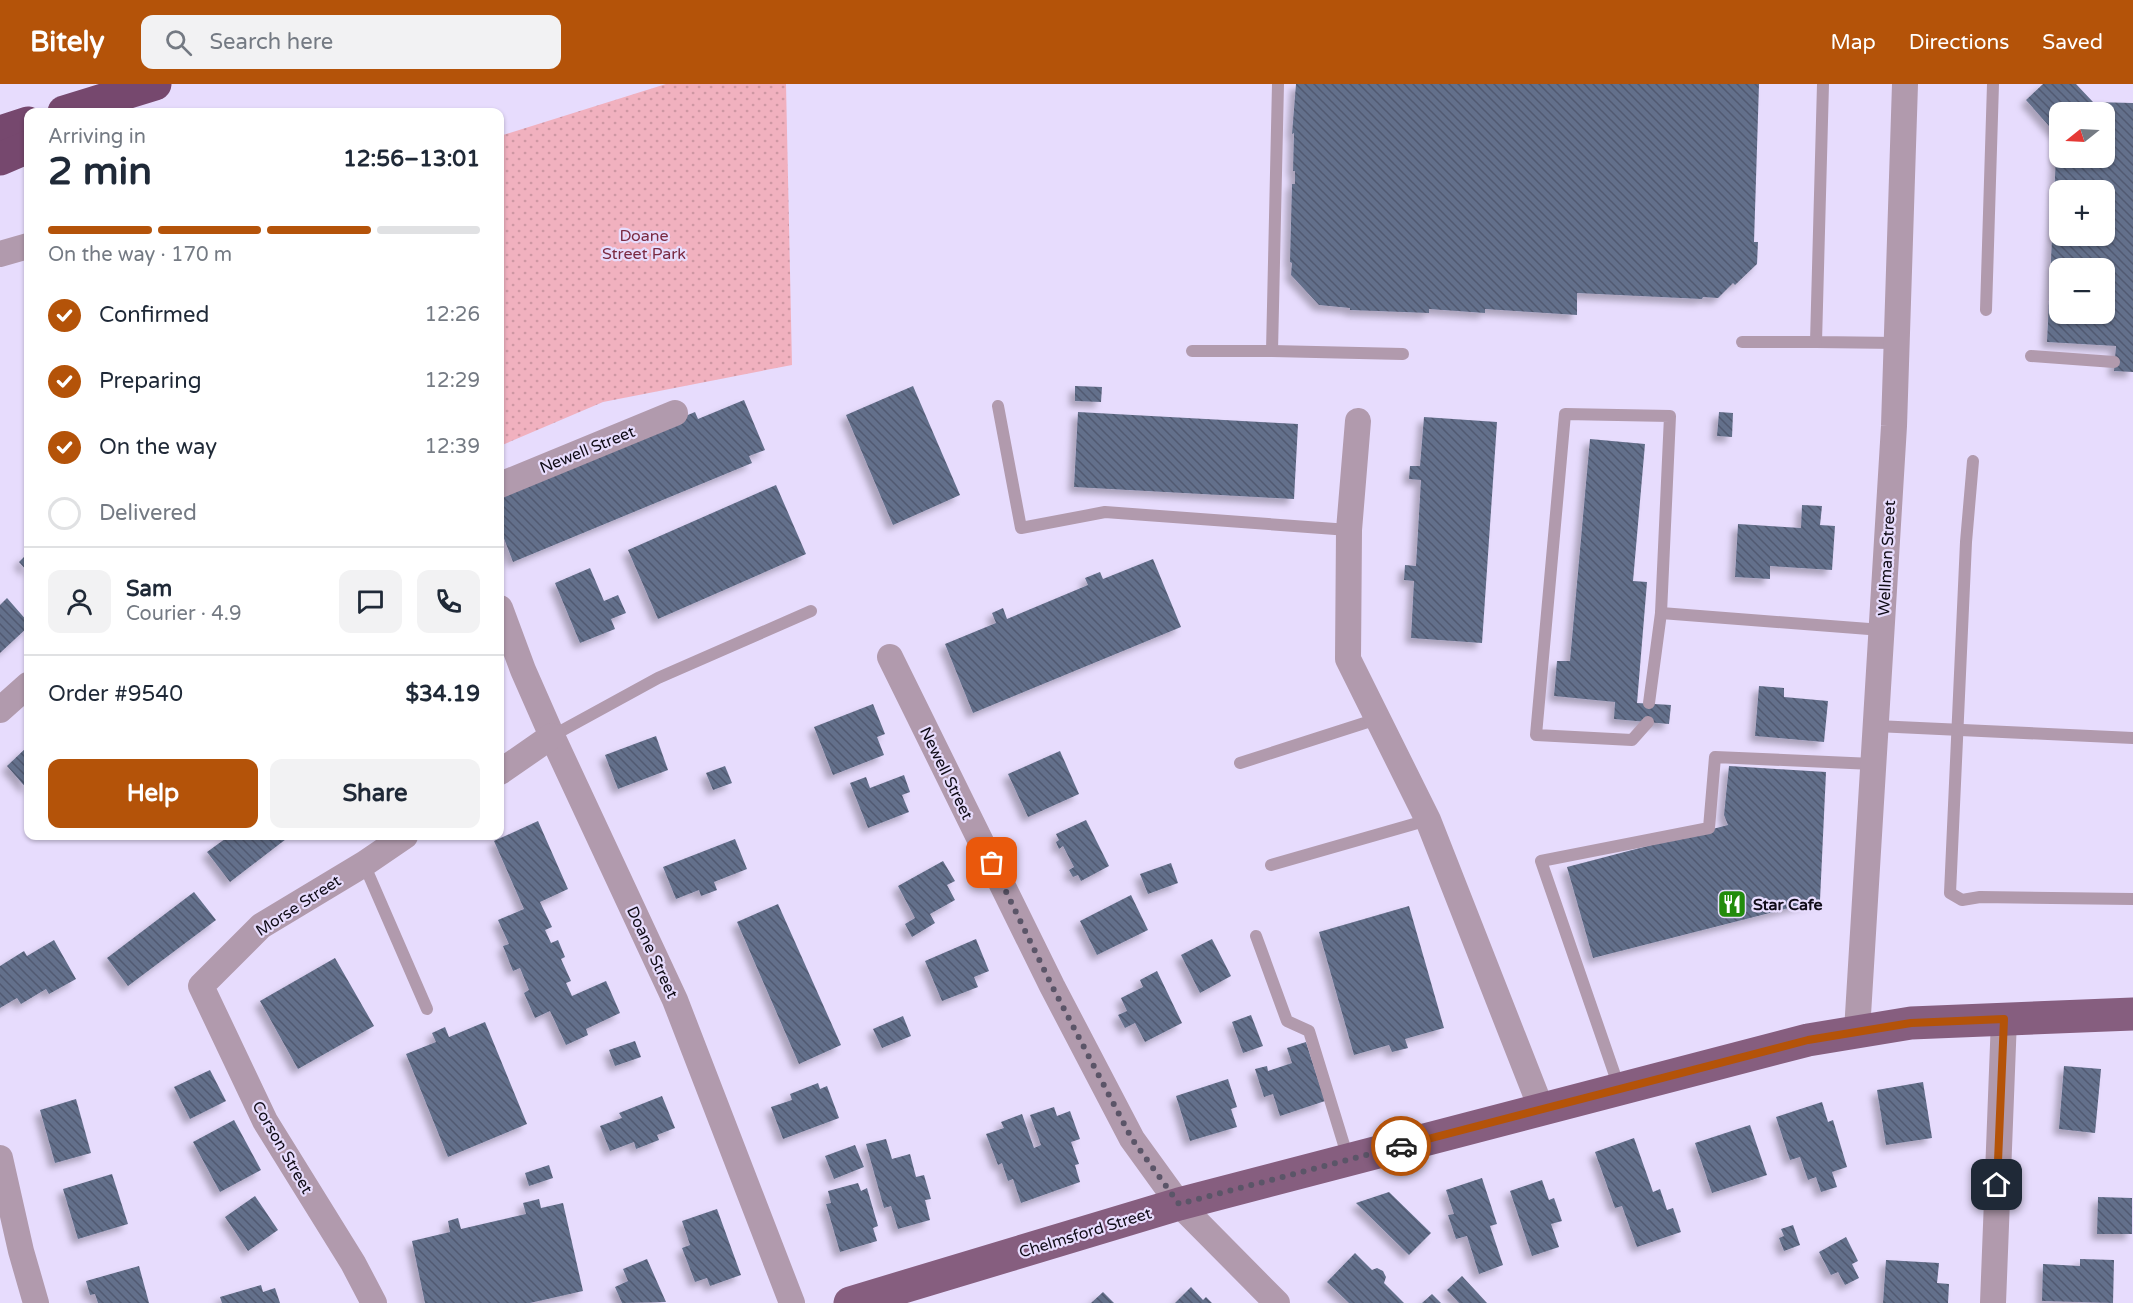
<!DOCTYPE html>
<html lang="en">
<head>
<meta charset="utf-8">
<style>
  :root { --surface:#fff; --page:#f2f2f3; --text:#1f2937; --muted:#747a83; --line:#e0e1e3; --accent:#b45309 }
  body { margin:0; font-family:"Varela Round",sans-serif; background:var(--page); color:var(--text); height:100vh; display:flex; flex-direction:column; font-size:22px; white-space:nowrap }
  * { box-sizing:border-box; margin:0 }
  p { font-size:20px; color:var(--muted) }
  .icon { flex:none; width:33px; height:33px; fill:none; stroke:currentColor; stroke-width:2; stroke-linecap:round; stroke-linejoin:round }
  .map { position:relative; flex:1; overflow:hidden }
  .panel { position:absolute; left:24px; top:24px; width:480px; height:732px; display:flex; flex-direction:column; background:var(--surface); border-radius:12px; box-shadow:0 2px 4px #0004 }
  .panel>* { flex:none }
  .needle { width:39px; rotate:252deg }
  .buttons { position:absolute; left:2049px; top:18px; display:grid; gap:12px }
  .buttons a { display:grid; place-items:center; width:66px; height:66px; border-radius:12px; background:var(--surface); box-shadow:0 2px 4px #0004; font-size:30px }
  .pin { position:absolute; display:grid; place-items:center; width:51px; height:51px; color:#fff; margin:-26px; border-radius:12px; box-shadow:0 3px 9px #0006 }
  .courier { position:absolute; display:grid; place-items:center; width:60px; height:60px; margin:-30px; border:4px solid #b45309; border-radius:50%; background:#fff; color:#222; box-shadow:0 2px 8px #0007 }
  .head em { font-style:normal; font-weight:700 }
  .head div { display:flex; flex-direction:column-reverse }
  .head { display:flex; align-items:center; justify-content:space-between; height:102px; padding:0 24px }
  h1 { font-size:39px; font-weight:700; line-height:45px }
  .bar { display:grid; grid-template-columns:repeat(4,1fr); gap:9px 6px; align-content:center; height:72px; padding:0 24px }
  .bar i { height:8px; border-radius:4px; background:var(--line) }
  .bar .on { background:var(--accent) }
  .bar p { grid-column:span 4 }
  .line { display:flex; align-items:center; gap:15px; padding:0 24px; border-top:2px solid var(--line) }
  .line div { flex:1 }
  .round { display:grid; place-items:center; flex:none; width:63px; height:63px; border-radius:12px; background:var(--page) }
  ol { padding:0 24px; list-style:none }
  li { display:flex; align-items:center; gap:18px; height:66px }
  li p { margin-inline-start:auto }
  li .icon { padding:6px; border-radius:50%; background:var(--accent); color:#fff; stroke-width:4 }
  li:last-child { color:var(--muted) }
  li i { width:33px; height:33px; border:3px solid var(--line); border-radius:50% }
  .primary-button { display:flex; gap:12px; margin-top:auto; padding:12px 24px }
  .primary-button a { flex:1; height:69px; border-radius:12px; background:var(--accent); color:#fff; font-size:24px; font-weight:700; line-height:69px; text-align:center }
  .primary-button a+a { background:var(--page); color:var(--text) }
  header { display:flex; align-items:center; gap:36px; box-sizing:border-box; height:84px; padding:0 30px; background:var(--accent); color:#fff }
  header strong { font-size:28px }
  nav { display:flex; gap:33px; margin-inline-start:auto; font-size:21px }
  .search { width:420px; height:54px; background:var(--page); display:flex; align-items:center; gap:15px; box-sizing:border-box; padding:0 21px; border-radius:12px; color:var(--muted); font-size:22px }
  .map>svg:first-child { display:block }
  .park { fill:url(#park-dots) }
  .building { fill:url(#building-back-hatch); fill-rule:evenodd; filter:url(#shadow) }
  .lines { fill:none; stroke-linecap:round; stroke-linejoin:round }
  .service { stroke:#b19aad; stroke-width:12 }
  .minor { stroke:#b19aad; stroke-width:26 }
  .primary { stroke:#865e7f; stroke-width:33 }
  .motorway { stroke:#76486e; stroke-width:33 }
  .done { stroke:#5b5568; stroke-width:6; stroke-dasharray:0 10.8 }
  .route { stroke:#b45309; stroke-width:8 }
  .labels { text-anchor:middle; stroke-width:4.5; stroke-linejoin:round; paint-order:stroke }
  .park-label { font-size:16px; fill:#7a2a42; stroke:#e7dcfd }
  .street-label { font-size:16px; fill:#100c17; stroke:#e7dcfd }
  .poi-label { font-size:16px; font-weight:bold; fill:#100c17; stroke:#e7dcfd; text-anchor:start }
</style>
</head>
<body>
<header>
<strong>Bitely</strong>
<div class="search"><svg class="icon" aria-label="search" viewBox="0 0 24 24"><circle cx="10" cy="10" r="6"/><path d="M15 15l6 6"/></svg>Search here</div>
<nav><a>Map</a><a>Directions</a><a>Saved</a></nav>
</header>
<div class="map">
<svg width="2133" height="1219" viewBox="0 0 2133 1219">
  <defs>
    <pattern id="park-dots" width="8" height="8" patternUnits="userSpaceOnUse" patternTransform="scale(1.5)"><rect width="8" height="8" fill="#f1b1bf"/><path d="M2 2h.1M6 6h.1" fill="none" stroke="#ce97a3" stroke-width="1.8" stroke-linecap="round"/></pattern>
    <pattern id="building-back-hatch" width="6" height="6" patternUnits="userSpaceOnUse" patternTransform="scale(1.5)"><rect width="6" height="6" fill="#646f8b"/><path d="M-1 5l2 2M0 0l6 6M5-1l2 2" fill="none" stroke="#515a71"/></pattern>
    <filter id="shadow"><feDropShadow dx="-5.5" dy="5.5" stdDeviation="3" flood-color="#0004"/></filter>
  </defs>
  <rect width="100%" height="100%" fill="#e7dcfd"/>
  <!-- park -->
  <path class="park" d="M 666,0 L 786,0 L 792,281 L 603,318 L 500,362 L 500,52 Z"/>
  <!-- building -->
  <g class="building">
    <path d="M 1296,0 L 1759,0 L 1754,158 L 1758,158 L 1757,180 L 1735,201 L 1733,199 L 1718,214 L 1703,213 L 1702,215 L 1577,209 L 1577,231 L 1485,225 L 1485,229 L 1429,225 L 1429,229 L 1350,226 L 1350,224 L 1319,221 L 1291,191 L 1292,179 L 1290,178 L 1292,100 L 1295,100 L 1295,87 L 1293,87 L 1294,49 L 1292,50 Z"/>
    <path d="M 2043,0 L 2076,0 L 2093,18 L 2133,19 L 2133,288 L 2114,287 L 2116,262 L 2047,258 L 2057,51 L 2026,16 ZM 2060,28 L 2104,28 L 2104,74 L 2060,74 ZM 2060,106 L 2104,106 L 2104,152 L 2060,152 ZM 2060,184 L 2104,184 L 2104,230 L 2060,230 Z"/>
    <path d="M 913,302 L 960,411 L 893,441 L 846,331 Z"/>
    <path d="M 1075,302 L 1102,303 L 1101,318 L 1075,317 Z"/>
    <path d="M 744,316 L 765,366 L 749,372 L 752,379 L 513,478 L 500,444 L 500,409 L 695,328 L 698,335 Z"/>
    <path d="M 1078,328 L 1298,340 L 1294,415 L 1074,403 Z"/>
    <path d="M 1719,328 L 1733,329 L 1732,353 L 1717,352 Z"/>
    <path d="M 1424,333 L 1497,338 L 1482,559 L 1411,554 L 1414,497 L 1404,496 L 1405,481 L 1416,482 L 1421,396 L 1409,395 L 1410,382 L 1420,382 Z"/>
    <path d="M 1590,355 L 1645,360 L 1633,497 L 1647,498 L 1637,619 L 1671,621 L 1669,640 L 1614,635 L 1615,618 L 1554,612 L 1557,577 L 1570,577 Z"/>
    <path d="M 776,401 L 806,470 L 658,535 L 628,466 Z"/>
    <path d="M 1802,421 L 1822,422 L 1820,441 L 1835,442 L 1832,486 L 1770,482 L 1770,495 L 1735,493 L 1738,440 L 1801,444 Z"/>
    <path d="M 28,469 L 28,488 L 19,478 Z"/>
    <path d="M 1153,475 L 1181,543 L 973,629 L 945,560 L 996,539 L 992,529 L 1003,524 L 1007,535 L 1088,501 L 1085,494 L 1100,488 L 1103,495 Z"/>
    <path d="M 590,484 L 604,517 L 618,511 L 626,529 L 611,535 L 615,545 L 580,559 L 555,499 Z"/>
    <path d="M 7,514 L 28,538 L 28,543 L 0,569 L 0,521 Z"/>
    <path d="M 1759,602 L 1784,604 L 1784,613 L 1828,617 L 1824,658 L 1755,652 Z"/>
    <path d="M 873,620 L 885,650 L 877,653 L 884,671 L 833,691 L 814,643 Z"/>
    <path d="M 656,652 L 668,686 L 618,705 L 605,671 Z"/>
    <path d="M 28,662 L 28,706 L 7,682 Z"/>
    <path d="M 1060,667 L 1079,710 L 1028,733 L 1008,690 Z"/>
    <path d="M 725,682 L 732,699 L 713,706 L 706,689 Z"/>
    <path d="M 1729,682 L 1826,688 L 1820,816 L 1593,874 L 1567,783 L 1728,741 L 1724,731 Z"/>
    <path d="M 904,691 L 910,708 L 902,711 L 909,728 L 868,744 L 850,699 L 866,693 L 870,704 Z"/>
    <path d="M 1086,736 L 1109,782 L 1081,797 L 1078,791 L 1073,793 L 1069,786 L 1074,783 L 1063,762 L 1059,765 L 1056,758 L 1059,756 L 1056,750 Z"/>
    <path d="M 538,737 L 568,805 L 540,818 L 552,843 L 545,846 L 551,859 L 558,856 L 565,873 L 561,875 L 571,897 L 566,899 L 572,912 L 606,897 L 620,929 L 586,945 L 588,951 L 566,961 L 550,927 L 535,934 L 524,909 L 529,906 L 520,884 L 513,887 L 503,862 L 509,860 L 498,836 L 524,825 L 494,757 Z"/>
    <path d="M 229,752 L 290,752 L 230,798 L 207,768 Z"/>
    <path d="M 735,755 L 747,785 L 714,798 L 717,806 L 701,812 L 699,806 L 676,815 L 663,783 Z"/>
    <path d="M 943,777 L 955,797 L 947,801 L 955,816 L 930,830 L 935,839 L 912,853 L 905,840 L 915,834 L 898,802 Z"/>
    <path d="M 1171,779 L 1178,799 L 1148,810 L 1140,790 Z"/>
    <path d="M 194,808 L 216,836 L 128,902 L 107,874 Z"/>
    <path d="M 1131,811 L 1148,846 L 1097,871 L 1080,837 Z"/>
    <path d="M 778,820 L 841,961 L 799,980 L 737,838 Z"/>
    <path d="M 1409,822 L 1444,944 L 1405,955 L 1408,964 L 1392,968 L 1389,961 L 1354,971 L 1319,848 Z"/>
    <path d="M 976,855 L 989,887 L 974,893 L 978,903 L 942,917 L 925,877 Z"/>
    <path d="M 1212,855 L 1231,892 L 1200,909 L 1181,871 Z"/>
    <path d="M 54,856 L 76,895 L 49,910 L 46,905 L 21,920 L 17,914 L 0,924 L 0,882 L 24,867 L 27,872 Z"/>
    <path d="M 335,874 L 374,942 L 298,985 L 260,917 Z"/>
    <path d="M 1157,887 L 1182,939 L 1145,958 L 1135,939 L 1125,944 L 1118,931 L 1127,927 L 1121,914 L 1143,903 L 1140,896 Z"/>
    <path d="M 1251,931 L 1263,962 L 1243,969 L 1232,938 Z"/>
    <path d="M 903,932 L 911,952 L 882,964 L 873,945 Z"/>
    <path d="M 485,938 L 527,1040 L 448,1073 L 406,970 L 436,958 L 432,949 L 445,943 L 449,953 Z"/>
    <path d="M 635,957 L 641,973 L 615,982 L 609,966 Z"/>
    <path d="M 1306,958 L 1325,1017 L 1280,1032 L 1273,1010 L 1264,1013 L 1255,985 L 1267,982 L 1268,987 L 1292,979 L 1287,964 Z"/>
    <path d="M 2064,982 L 2101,985 L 2095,1049 L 2059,1045 Z"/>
    <path d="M 210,986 L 226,1017 L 190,1035 L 174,1003 Z"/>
    <path d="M 1228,995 L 1237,1023 L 1231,1025 L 1237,1043 L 1190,1057 L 1176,1012 Z"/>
    <path d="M 1923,998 L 1932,1054 L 1886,1061 L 1877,1006 Z"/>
    <path d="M 818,999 L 820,1005 L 827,1002 L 839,1034 L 783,1055 L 771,1023 L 792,1016 L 790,1010 Z"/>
    <path d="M 662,1012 L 675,1044 L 657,1051 L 659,1056 L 636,1065 L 634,1058 L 610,1067 L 600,1042 L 622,1034 L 619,1029 Z"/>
    <path d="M 76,1015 L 91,1069 L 55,1079 L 40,1026 Z"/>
    <path d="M 1822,1018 L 1828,1038 L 1833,1036 L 1847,1083 L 1832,1088 L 1837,1103 L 1821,1108 L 1816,1093 L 1808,1096 L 1800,1073 L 1790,1076 L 1776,1033 Z"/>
    <path d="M 1054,1023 L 1057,1032 L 1070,1027 L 1080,1055 L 1071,1058 L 1079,1080 L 1075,1081 L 1080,1098 L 1021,1119 L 1013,1095 L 1008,1097 L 1002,1079 L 998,1081 L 986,1050 L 1004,1044 L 1001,1038 L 1022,1030 L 1034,1064 L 1041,1061 L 1030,1031 Z"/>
    <path d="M 234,1036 L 261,1086 L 220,1108 L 193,1058 Z"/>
    <path d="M 1750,1041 L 1767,1091 L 1712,1109 L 1695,1059 Z"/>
    <path d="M 1634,1054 L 1653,1108 L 1660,1105 L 1667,1126 L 1673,1124 L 1681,1148 L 1637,1163 L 1622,1122 L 1615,1124 L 1595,1068 Z"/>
    <path d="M 886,1055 L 892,1075 L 910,1070 L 916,1093 L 924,1091 L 931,1115 L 925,1116 L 930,1136 L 898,1145 L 891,1122 L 884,1124 L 866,1060 Z"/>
    <path d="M 855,1061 L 864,1083 L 834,1095 L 825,1072 Z"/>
    <path d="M 549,1081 L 553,1094 L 529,1102 L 525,1089 Z"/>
    <path d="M 112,1090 L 128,1140 L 78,1155 L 63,1105 Z"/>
    <path d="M 1482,1094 L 1497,1140 L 1490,1142 L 1503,1181 L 1479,1190 L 1467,1152 L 1456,1155 L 1448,1131 L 1454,1130 L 1446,1106 Z"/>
    <path d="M 1542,1096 L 1549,1116 L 1554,1114 L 1562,1137 L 1551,1140 L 1559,1163 L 1532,1172 L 1510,1107 Z"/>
    <path d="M 858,1099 L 861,1107 L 867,1104 L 878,1142 L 873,1144 L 877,1157 L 840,1168 L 826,1120 L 831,1119 L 828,1107 Z"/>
    <path d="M 1389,1108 L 1431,1149 L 1409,1171 L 1356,1119 Z"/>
    <path d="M 255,1112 L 278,1146 L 248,1167 L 225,1133 Z"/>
    <path d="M 2098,1113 L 2132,1114 L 2132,1150 L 2097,1150 Z"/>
    <path d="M 539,1115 L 541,1124 L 563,1119 L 583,1207 L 530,1219 L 425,1219 L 412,1157 L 450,1148 L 448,1137 L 458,1134 L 461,1145 L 526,1130 L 523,1119 Z"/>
    <path d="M 717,1125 L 741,1191 L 710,1202 L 707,1194 L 695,1198 L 682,1164 L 690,1161 L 682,1137 Z"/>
    <path d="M 1793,1141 L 1800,1161 L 1784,1167 L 1779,1154 L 1784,1152 L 1781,1145 Z"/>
    <path d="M 1846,1153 L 1858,1177 L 1852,1180 L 1859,1194 L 1845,1201 L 1838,1188 L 1831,1191 L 1819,1168 Z"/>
    <path d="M 1355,1169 L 1372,1186 L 1377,1184 L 1383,1187 L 1386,1193 L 1384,1199 L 1404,1219 L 1349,1219 L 1327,1198 Z"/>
    <path d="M 647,1175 L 666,1218 L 622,1219 L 615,1203 L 628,1197 L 623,1185 Z"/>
    <path d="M 2080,1175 L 2114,1176 L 2113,1219 L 2042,1217 L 2043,1180 L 2080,1182 Z"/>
    <path d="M 1886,1176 L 1939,1179 L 1937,1199 L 1949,1200 L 1948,1219 L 1883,1219 Z"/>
    <path d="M 139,1182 L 149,1219 L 98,1219 L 95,1210 L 90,1211 L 86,1197 Z"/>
    <path d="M 1462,1192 L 1487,1219 L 1459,1219 L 1447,1206 Z"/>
    <path d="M 261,1201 L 263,1208 L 275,1204 L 280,1219 L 222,1219 L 220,1213 Z"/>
    <path d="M 1191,1203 L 1203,1216 L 1206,1213 L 1212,1219 L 1175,1219 Z"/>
    <path d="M 1103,1208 L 1114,1219 L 1091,1219 Z"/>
    <path d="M 1432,1210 L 1441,1219 L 1422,1219 Z"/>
  </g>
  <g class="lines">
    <!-- service -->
    <g class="service">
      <path d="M 1823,0 L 1816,258 L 1897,259"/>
      <path d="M 1986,226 L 1993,0"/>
      <path d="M 1742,258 L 1816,258"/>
      <path d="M 1192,267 L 1272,267 L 1403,270"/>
      <path d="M 1272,267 L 1278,0"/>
      <path d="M 2031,272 L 2114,278"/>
      <path d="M 998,322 L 1021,444 L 1105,428 L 1349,446"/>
      <path d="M 1973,377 L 1966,458 L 1950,809 L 1962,816 L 1980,813 L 2133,815"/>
      <path d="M 1649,619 L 1661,529"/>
      <path d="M 1648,638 L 1632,656 L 1536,651 L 1565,330 L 1670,332 L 1661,529 L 1882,546"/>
      <path d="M 1876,642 L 2133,654"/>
      <path d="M 552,652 L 658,594 L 811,527"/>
      <path d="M 1240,679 L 1377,635"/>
      <path d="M 364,780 L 427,925"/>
      <path d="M 1271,781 L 1428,736"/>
      <path d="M 1256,852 L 1287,937 L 1309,947 L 1348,1074"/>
      <path d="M 1619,1003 L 1541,777 L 1709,744 L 1715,673 L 1873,680"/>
    </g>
    <!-- minor -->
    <g class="minor">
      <path d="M 0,170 L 28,162"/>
      <path d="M 1358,337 L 1349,446 L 1348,575 L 1428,736 L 1541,1024"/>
      <path d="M 500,401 L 675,329"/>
      <path d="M 500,524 L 523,586 L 552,652 L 675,916 L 792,1219"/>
      <path d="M 890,573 L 1052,902 L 1132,1055 L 1179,1120 L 1277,1219"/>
      <path d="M 0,626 L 28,601"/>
      <path d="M 500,688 L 552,652"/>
      <path d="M 1857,947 L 1894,342 L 1905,0"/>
      <path d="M 0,1074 L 21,1167 L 36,1219"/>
      <path d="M 374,1219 L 353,1179 L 265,1037 L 201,902 L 261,842 L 364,780 L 405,752"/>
      <path d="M 1993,1219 L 2004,935"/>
    </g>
    <!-- primary -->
    <path class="primary" d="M 850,1219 L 1179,1120 L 1808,956 L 1911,939 L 2133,930"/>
    <!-- motorway -->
    <g class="motorway">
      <path d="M 64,28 L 155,0"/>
      <path d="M 0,48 L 28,39"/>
      <path d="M 0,75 L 28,63"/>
    </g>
  </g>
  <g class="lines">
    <!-- done -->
    <path class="done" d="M 992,779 L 1052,902 L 1132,1055 L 1179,1120 L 1401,1062"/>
    <!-- route -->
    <path class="route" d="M 1401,1062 L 1808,956 L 1911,939 L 2004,935 L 1997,1101"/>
  </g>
  <!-- icons -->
  <defs>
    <g id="restaurant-square" transform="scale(1.5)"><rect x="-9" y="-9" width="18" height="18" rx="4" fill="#228c0b" stroke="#e7dcfd"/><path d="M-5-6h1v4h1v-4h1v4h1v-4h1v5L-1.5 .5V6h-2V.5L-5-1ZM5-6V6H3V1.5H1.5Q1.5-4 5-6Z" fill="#fff"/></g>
  </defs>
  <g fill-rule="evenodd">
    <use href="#restaurant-square" x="1732" y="820"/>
  </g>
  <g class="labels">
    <!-- park labels -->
    <g class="park-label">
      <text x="644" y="157">Doane<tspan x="644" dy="18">Street Park</tspan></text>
    </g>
    <!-- street labels -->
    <g class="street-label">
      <text transform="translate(587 365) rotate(-22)" y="6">Newell Street</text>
      <text transform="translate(1886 474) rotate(-87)" y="6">Wellman Street</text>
      <text transform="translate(947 689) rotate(64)" y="6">Newell Street</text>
      <text transform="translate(298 821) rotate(-33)" y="6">Morse Street</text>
      <text transform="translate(653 868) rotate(65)" y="6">Doane Street</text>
      <text transform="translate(283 1063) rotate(60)" y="6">Corson Street</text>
      <text transform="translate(1085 1148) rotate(-17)" y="6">Chelmsford Street</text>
    </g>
    <!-- poi labels -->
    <g class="poi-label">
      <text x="1753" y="826">Star Cafe</text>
    </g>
  </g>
</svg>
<div class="buttons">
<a><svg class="needle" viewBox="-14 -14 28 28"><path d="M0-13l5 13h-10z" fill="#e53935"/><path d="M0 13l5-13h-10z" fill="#747a83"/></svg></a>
<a>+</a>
<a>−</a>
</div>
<div class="pin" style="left:992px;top:779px;background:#ea580c"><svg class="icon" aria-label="bag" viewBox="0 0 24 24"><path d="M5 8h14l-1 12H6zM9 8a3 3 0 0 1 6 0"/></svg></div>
<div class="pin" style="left:1997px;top:1101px;background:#1f2937"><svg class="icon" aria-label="home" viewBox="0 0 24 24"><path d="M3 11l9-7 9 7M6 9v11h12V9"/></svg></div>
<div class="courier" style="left:1401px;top:1062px"><svg class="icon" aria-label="car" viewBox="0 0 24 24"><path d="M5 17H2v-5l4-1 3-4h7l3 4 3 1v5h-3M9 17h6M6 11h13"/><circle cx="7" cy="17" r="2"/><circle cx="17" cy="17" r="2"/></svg></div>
<section class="panel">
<div class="head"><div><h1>2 min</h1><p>Arriving in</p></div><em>12:56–13:01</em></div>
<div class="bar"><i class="on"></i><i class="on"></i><i class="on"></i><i></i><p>On the way · 170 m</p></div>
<ol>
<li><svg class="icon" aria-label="check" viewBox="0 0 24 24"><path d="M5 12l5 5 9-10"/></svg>Confirmed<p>12:26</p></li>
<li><svg class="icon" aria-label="check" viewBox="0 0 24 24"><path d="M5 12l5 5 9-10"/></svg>Preparing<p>12:29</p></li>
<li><svg class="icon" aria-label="check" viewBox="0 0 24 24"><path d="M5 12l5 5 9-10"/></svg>On the way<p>12:39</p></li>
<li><i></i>Delivered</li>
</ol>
<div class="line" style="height:108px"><a class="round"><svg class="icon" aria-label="person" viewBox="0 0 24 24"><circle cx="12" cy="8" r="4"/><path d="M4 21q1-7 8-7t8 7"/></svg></a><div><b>Sam</b><p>Courier · 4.9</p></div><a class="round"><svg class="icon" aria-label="chat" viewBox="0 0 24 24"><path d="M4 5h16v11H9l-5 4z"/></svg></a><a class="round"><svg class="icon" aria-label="phone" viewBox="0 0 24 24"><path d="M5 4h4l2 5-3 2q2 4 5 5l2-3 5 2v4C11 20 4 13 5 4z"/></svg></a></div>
<div class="line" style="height:78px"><div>Order #9540</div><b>$34.19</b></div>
<div class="primary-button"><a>Help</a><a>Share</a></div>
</section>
</div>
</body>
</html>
